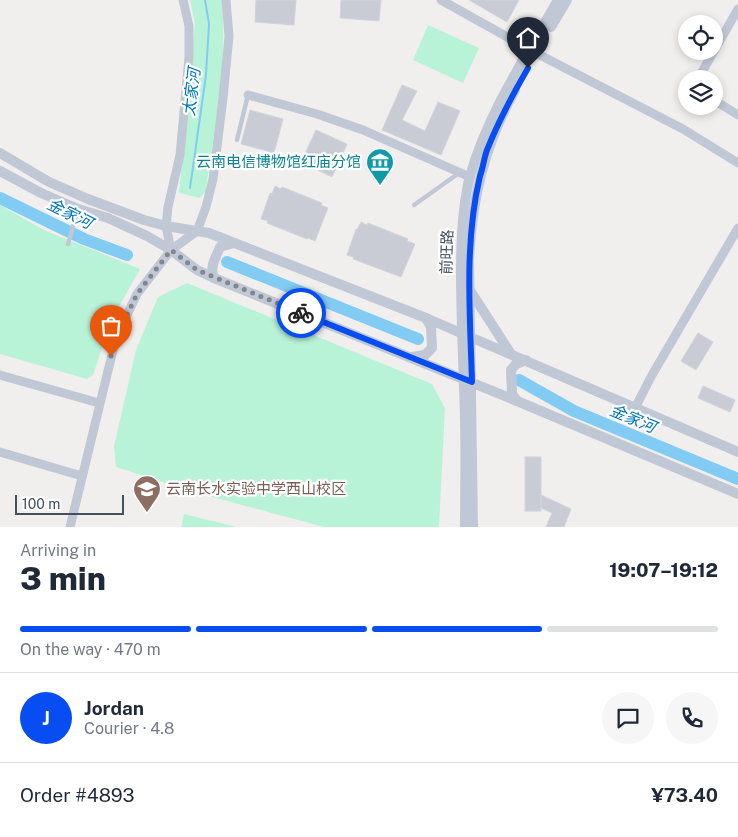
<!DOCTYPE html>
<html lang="en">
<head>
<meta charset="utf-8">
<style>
  :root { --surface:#fff; --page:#f6f6f7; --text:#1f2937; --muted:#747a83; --line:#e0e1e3; --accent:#084df2 }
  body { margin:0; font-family:"Public Sans","Noto Sans SC",sans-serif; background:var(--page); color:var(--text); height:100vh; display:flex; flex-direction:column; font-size:19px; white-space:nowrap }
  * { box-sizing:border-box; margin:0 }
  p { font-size:16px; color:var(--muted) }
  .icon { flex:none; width:28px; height:28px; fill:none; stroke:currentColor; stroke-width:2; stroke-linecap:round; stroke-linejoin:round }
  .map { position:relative; height:527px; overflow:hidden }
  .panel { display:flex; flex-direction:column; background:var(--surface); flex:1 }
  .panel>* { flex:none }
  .controls { position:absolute; left:678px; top:15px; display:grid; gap:10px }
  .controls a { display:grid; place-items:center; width:45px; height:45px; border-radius:50%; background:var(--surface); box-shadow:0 2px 8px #0003; font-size:25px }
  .scale { position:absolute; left:15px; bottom:12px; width:109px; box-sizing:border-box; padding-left:5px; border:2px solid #454f5e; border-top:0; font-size:14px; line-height:18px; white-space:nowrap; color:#454f5e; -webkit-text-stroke:4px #fff; paint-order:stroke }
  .pin { position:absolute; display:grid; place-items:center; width:42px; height:42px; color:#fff; margin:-51px -21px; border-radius:50% 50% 50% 0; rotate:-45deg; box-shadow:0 0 5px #0007 }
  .pin .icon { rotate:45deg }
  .courier { position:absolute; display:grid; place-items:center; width:50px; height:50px; margin:-25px; border:4px solid #084df2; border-radius:50%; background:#fff; color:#222; box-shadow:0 1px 6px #0007 }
  .head em { font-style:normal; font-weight:800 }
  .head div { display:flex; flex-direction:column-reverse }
  .head { display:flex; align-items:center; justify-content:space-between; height:85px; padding:0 20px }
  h1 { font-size:32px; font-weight:800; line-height:38px }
  .bar { display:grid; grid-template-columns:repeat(4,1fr); gap:8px 5px; align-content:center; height:60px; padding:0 20px }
  .bar i { height:6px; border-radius:4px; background:var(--line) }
  .bar .selected { background:var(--accent) }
  .bar p { grid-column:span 4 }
  .line { display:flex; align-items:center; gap:12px; padding:0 20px; border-top:1px solid var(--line) }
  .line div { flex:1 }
  .round { display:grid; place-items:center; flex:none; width:52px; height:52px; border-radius:26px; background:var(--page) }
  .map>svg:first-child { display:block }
  .green { fill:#b9f3d7 }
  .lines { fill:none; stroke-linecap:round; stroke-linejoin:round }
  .stream { stroke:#82ccf4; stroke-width:2 }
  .river { stroke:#82ccf4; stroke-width:12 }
  .building { fill:#caccd5; stroke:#d2d3db }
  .service { stroke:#c1c8d5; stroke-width:4.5 }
  .minor { stroke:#c1c8d5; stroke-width:9 }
  .tertiary { stroke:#c1c8d5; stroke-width:10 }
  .done { stroke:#818790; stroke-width:5; stroke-dasharray:0 9 }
  .route { stroke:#084df2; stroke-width:6 }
  .labels { text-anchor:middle; stroke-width:4.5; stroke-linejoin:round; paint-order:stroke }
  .culture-label { font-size:15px; fill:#0d838f; stroke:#fff; text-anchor:end }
  .street-label { font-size:15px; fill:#454f5e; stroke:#fff }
  .education-label { font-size:15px; fill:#785e54; stroke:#fff; text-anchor:start }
  .water-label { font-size:16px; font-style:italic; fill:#0076b6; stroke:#fff }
</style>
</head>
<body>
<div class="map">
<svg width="738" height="527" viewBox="0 0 738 527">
  <rect width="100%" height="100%" fill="#f1efee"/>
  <!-- green -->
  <g class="green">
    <path d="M 190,0 L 222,0 C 228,63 214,128 206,191 L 200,198 L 179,193 L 195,24 Z"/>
    <path d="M 428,25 L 479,48 L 463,83 L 413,60 Z"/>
    <path d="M 0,205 L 44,230 L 140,269 L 111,321 L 93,375 L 87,379 L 0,354 Z"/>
    <path d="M 187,283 L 432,384 L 445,408 L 439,527 L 324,527 L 190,491 L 116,467 L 114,446 L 136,350 L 158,297 Z"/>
    <path d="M 184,514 L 237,527 L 181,527 Z"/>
  </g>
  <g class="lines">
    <!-- stream -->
    <path class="stream" d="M 190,188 L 206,75 L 209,24 L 205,0"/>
    <!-- river -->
    <g class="river">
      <path d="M 0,198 L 84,239 L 127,255"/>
      <path d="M 227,262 L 418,339"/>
      <path d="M 519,380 L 574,411 L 738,479"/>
    </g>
  </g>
  <!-- building -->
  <g class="building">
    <path d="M 256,0 L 296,0 L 294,25 L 255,22 Z"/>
    <path d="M 341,0 L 381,0 L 379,21 L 340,18 Z"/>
    <path d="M 469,0 L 519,0 L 507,22 Z"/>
    <path d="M 402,85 L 417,91 L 402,120 L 425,131 L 438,102 L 460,111 L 441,155 L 382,130 Z"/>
    <path d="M 250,110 L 283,119 L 274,153 L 241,144 Z"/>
    <path d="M 316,130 L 347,144 L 332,177 L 301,162 Z"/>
    <path d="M 275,186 L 281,189 L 282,187 L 322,203 L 321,205 L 328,208 L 315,241 L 308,238 L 307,239 L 267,223 L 268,221 L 261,219 L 270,193 L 272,194 Z"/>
    <path d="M 361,222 L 367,225 L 368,223 L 408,239 L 407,241 L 415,244 L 401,277 L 353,259 L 354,257 L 347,255 L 356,229 L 357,230 Z"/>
    <path d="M 698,333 L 713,342 L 696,370 L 681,361 Z"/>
    <path d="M 703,386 L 735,400 L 730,412 L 698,398 Z"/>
    <rect x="525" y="457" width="16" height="54"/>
    <path d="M 541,495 L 571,509 L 564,527 L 546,527 L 552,513 L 541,508 Z"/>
  </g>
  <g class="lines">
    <!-- service -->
    <g class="service">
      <path d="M 237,140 L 248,95"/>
      <path d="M 414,205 L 459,173"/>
      <path d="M 68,244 L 78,209"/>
    </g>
    <!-- minor -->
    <g class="minor">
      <path d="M 441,0 L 536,53 L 683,129 L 738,163"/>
      <path d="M 698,79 L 738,9"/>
      <path d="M 248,95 L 317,114 L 363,130 L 470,177"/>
      <path d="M 714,100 L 738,115"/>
      <path d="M 171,250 L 166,226 L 168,207 L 180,155 L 189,57 L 189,26 L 183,0"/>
      <path d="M 0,375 L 99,403"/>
      <path d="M 635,408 L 652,375 L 738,228"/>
      <path d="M 0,452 L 82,476"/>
      <path d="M 70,527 L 116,338 L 137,294 L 171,250 L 197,231 L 206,207 L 213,179 L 223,98 L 229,36 L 226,0"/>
    </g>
    <!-- tertiary -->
    <g class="tertiary">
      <path d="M 551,27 L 567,0"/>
      <path d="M 0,153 L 49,182 L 88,199 L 144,220 L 166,226 L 209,233 L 426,318 L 738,452"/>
      <path d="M 0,171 L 41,193 L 78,209 L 108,218 L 147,236 L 171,250 L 197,270 L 214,278 L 517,401 L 738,494"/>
      <path d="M 214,278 C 209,267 216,257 220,247 L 234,243"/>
      <path d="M 471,292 L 511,354"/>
      <path d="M 412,357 L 425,355 L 432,348 L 431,327 L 426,318"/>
      <path d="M 517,401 L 512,394 L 511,370 L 516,364 L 526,360"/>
      <path d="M 465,527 C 465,492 466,456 465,421 C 464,372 461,323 461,273 C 461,241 462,207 470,176 C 488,113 526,56 558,0"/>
      <path d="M 473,527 L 469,260 C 472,198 485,144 515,90"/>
    </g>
  </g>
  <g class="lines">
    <!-- done -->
    <path class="done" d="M 111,356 L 116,338 L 137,294 L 171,250 L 197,270 L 301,313"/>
    <!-- route -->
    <path class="route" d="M 301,313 L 472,382 C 470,313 464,243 480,176 C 483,168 484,158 487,150 C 498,122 513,94 528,68"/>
  </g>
  <!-- icons -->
  <defs>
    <g id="museum-pin" transform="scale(1.4375)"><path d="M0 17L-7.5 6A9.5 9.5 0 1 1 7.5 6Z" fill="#0f9aa8" stroke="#fff"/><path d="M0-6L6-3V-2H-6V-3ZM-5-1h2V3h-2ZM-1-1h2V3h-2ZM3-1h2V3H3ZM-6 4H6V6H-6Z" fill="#fff"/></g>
    <g id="school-pin" transform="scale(1.4375)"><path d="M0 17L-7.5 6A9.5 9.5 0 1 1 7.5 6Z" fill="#8d6e63" stroke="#fff"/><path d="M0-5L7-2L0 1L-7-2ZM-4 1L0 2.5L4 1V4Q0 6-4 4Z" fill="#fff"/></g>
  </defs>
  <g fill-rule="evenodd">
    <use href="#museum-pin" x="380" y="162"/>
    <use href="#school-pin" x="147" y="489"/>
  </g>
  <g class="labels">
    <!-- culture labels -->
    <g class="culture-label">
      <text x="361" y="167">云南电信博物馆红庙分馆</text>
    </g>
    <!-- street labels -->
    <g class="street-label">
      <text transform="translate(447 252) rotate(-88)" y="5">前旺路</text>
    </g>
    <!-- education labels -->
    <g class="education-label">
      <text x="166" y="494">云南长水实验中学西山校区</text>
    </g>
    <!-- water labels -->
    <g class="water-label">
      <text transform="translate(191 92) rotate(-83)" y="6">太家河</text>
      <text transform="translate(70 213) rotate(26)" y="6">金家河</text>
      <text transform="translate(633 418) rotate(23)" y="6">金家河</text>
    </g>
  </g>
</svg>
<div class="controls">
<a><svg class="icon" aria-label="locate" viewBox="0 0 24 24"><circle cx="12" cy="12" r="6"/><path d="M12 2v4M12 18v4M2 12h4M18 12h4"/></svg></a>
<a><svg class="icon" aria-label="layers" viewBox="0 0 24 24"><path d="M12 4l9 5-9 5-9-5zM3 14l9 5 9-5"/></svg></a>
</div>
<div class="scale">100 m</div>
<div class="pin" style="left:111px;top:356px;background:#ea580c"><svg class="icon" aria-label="bag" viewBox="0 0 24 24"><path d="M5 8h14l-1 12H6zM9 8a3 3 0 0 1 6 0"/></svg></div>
<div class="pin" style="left:528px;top:68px;background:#1f2937"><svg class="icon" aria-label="home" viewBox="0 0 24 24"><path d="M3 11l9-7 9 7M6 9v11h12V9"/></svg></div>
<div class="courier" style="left:301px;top:313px"><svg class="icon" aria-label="bike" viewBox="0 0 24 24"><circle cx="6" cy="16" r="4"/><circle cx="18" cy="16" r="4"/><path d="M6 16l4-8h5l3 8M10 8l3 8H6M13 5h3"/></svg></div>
</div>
<section class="panel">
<div class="head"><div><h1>3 min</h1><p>Arriving in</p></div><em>19:07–19:12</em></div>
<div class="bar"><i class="selected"></i><i class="selected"></i><i class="selected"></i><i></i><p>On the way · 470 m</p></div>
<div class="line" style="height:90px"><b class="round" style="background:var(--accent);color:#fff">J</b><div><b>Jordan</b><p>Courier · 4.8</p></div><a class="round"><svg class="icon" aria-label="chat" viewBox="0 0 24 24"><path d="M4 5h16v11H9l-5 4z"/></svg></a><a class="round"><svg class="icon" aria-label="phone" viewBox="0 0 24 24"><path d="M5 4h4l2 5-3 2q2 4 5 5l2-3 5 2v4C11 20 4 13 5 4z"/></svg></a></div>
<div class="line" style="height:65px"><div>Order #4893</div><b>¥73.40</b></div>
</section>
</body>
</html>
